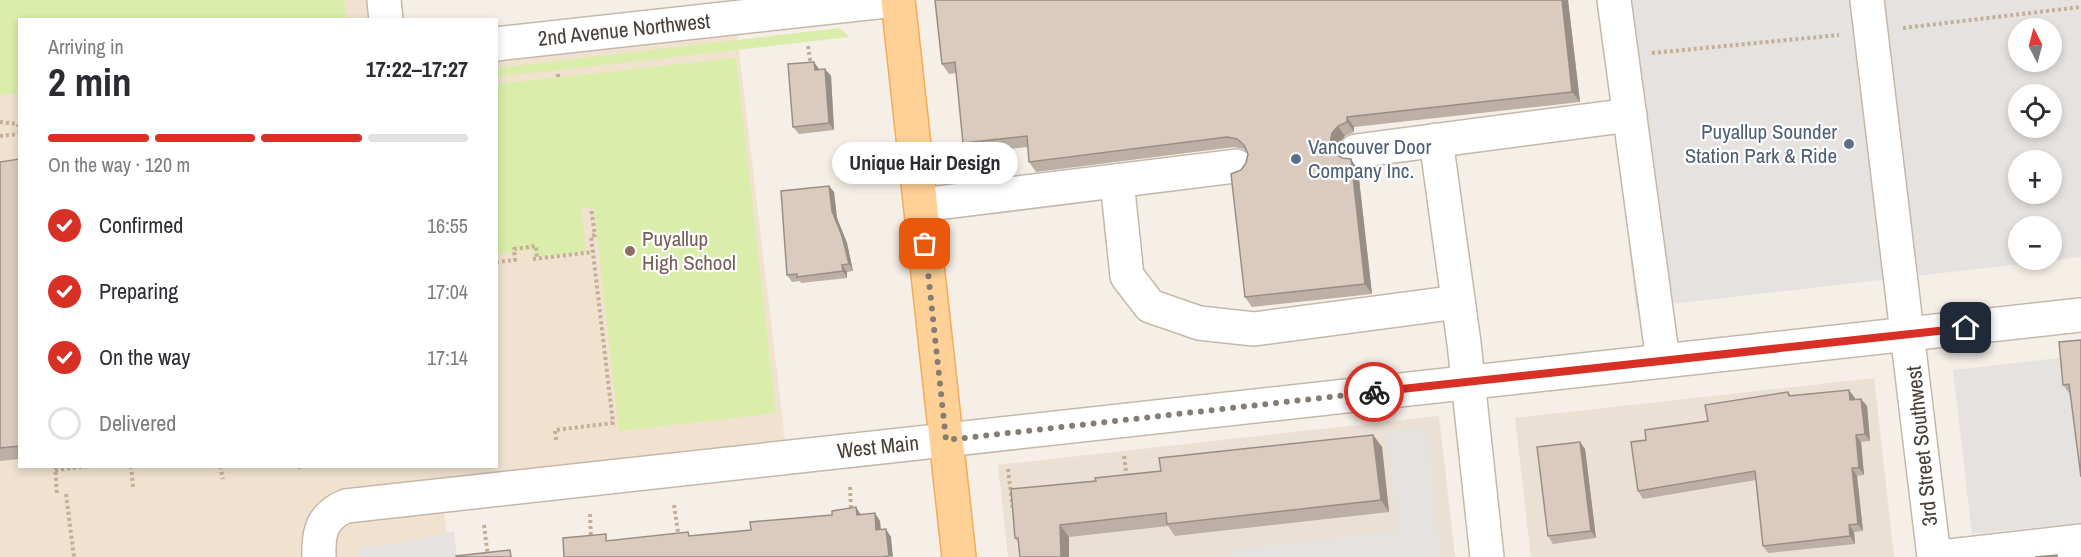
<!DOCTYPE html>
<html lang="en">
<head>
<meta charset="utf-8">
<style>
  :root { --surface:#fff; --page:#f2f2f3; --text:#2b2b33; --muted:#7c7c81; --line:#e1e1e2; --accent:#d93025 }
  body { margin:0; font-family:"Archivo Narrow",sans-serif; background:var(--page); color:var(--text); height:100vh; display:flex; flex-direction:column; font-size:22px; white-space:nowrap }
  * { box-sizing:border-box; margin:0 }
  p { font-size:20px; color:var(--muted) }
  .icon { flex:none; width:33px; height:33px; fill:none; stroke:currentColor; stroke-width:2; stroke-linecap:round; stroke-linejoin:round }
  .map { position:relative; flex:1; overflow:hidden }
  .details { position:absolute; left:18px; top:18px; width:480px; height:450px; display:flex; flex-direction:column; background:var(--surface); border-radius:0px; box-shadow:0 3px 9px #0003 }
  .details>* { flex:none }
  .needle { width:39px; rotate:354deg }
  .controls { position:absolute; left:2008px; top:18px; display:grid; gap:12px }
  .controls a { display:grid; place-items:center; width:54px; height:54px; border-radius:50%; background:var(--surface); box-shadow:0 3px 9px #0003; font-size:30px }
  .pin { position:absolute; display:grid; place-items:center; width:51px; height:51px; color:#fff; margin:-26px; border-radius:12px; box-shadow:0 3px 9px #0006 }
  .courier { position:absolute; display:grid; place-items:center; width:60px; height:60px; margin:-30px; border:4px solid #d93025; border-radius:50%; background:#fff; color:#222; box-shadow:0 2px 8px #0007 }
  .bubble { position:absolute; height:42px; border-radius:21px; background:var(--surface); box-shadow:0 3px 9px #0003; font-size:20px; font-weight:700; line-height:42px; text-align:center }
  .overview em { font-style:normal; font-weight:700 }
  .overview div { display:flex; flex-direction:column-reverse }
  .overview { display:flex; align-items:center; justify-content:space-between; height:102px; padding:0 30px }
  h1 { font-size:39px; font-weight:700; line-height:45px }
  .bar { display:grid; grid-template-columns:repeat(4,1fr); gap:9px 6px; align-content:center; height:72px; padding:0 30px }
  .bar i { height:8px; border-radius:4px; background:var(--line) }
  .bar .on { background:var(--accent) }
  .bar p { grid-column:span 4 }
  ol { padding:0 30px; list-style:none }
  li { display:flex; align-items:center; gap:18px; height:66px }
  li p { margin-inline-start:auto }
  li .icon { padding:6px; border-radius:50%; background:var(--accent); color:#fff; stroke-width:4 }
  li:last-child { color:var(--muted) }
  li i { width:33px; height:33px; border:3px solid var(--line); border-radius:50% }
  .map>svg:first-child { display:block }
  .residential { fill:#eae0d4 }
  .education { fill:#f0e2cf }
  .green { fill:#daedab }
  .parking { fill:#e6e2df; fill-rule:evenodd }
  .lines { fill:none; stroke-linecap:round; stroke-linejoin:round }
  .minor-casing { stroke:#c5b8ab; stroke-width:36 }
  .major-casing { stroke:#f0ac5a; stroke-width:36 }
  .path { stroke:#c5ae98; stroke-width:4; stroke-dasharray:3 3; stroke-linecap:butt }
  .minor { stroke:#fff; stroke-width:33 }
  .major { stroke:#ffd196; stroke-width:33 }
  .wall { fill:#bcafa3 }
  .shaded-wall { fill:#998e85 }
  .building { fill:#dbcbbe; stroke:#998e85; stroke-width:1.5 }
  .done { stroke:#857c73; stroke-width:6; stroke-dasharray:0 10.8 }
  .route { stroke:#d93025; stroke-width:8 }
  .service-dot { fill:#5c6f8a; stroke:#fff; stroke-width:2 }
  .education-dot { fill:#8d6e63; stroke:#fff; stroke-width:2 }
  .labels { text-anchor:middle; stroke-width:4.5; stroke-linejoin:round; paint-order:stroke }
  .street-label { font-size:21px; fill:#493e35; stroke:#fff }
  .service-label { font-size:21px; fill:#4e5e75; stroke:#fff; text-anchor:end }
  .education-label { font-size:21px; fill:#785e54; stroke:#fff; text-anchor:start }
</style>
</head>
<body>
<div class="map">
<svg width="2081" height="557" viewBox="0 0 2081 557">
  <rect width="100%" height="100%" fill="#f5efe7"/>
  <!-- residential -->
  <g class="residential">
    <path d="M 1874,378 L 1894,557 L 1531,557 L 1515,418 Z"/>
    <path d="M 1439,416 L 1455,557 L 1008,557 L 998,465 Z"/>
  </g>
  <!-- education -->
  <path class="education" d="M 0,0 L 384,0 L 386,19 L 20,20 L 20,466 L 496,466 L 497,44 L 735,18 L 787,457 L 442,496 L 450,557 L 0,557 Z"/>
  <!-- green -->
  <g class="green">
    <path d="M 0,0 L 344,0 L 347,19 L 20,20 L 19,93 L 0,95 Z"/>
    <path d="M 840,28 L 849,37 L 497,77 L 497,68 Z"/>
    <path d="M 736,58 L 776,413 L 619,431 L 594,207 L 581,208 L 586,252 L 534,257 L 532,250 L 497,254 L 497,84 Z"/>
  </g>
  <!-- parking -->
  <g class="parking">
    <path d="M 1600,0 L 2081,0 L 2081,257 L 1636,308 ZM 2019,28 L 2052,28 L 2052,62 L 2019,62 ZM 2019,94 L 2052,94 L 2052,128 L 2019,128 ZM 2019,160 L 2052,160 L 2052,194 L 2019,194 ZM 2019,226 L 2052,226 L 2052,260 L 2019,260 Z"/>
    <path d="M 2067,357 L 2081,396 L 2081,523 L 1972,534 L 1953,370 Z"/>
    <path d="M 1426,427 L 1440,557 L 1231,557 L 1231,550 L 1398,531 L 1386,432 Z"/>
    <path d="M 454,531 L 457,557 L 360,557 L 358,547 L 397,543 Z"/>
  </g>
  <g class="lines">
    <!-- minor casing -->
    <g class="minor-casing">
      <g id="minor">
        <path d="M 384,0 L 386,20"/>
        <path d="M 1614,0 L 1663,361"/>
        <path d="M 1867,0 L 1934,557"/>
        <path d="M 496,44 L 895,0"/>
        <path d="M 1436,140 L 1464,343 L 1487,557"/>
        <path d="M 1356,151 L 1630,115"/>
        <path d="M 1117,181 L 1127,276 L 1150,306 L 1199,323 L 1254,329 L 1458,302"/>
        <path d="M 921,205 L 1236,166"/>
        <path d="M 319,557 C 318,532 322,516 346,506 L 2081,315"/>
        <path d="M 1941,557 L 2081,541"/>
      </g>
    </g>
    <!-- major casing -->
    <g class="major-casing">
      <path id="major" d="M 898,0 L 959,557"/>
    </g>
    <!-- path -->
    <g class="path">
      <path d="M 1903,28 L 2081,7"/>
      <path d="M 808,46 L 811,66"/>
      <path d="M 1652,53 L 1839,35"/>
      <path d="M 558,74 L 558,78"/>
      <path d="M 0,122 L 18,124 L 20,134"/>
      <path d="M 0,136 L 20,134"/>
      <path d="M 533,259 L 593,252"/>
      <path d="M 496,262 L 515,260 L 514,249 L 536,246 L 537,259"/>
      <path d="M 556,440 L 555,430 L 613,423 L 591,236 L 595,235 L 591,208"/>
      <path d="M 1124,456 L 1127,479"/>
      <path d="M 55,466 L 57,495"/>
      <path d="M 131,466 L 133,487"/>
      <path d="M 220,466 L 223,479"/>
      <path d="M 299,466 L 300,471"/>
      <path d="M 1008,469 L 1013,511"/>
      <path d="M 55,470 L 89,466"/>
      <path d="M 850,487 L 851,510"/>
      <path d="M 66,494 L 74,557"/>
      <path d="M 674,505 L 678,532"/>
      <path d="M 590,514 L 591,540"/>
      <path d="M 484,525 L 488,557"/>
    </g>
    <!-- minor -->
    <use href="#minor" class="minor"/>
    <!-- major -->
    <use href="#major" class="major"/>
  </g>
  <!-- wall -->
  <g class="wall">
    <path d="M 935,0 L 1568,0 L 1580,102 L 1354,127 L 1354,132 L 1345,136 L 1339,143 L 1337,153 L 1339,156 L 1358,170 L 1372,294 L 1252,307 L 1245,297 L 1241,170 L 1246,163 L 1248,154 L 1246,151 L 1244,149 L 1234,147 L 1036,172 L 1029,162 L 1028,147 L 971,153 L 963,143 L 956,73 L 949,74 L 942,64 Z"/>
    <path d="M 825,69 L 831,76 L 834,130 L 799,134 L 793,127 Z"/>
    <path d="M 20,159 L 20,459 L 0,461 L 0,162 Z"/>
    <path d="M 829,186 L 834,192 L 837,218 L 847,243 L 853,271 L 847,272 L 847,278 L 801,283 L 800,281 L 792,282 L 787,275 Z"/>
    <path d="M 2081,340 L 2070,394 L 2063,385 Z"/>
    <path d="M 1849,390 L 1855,399 L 1861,399 L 1867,406 L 1870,441 L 1861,442 L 1864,475 L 1857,476 L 1863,531 L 1854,532 L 1855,544 L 1768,553 L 1763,546 L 1756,480 L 1643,499 L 1638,491 L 1646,440 L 1708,421 L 1788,392 L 1791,395 Z"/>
    <path d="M 1373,435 L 1382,447 L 1389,512 L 1175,536 L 1168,526 L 1069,537 L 1069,557 L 1020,557 L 1018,542 L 1015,538 L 1096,481 L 1161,471 Z"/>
    <path d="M 1580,442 L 1585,449 L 1596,538 L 1553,544 L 1548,536 Z"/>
  </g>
  <!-- shaded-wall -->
  <g class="shaded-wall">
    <path d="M 1562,0 L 1568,0 L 1580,102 L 1572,92 Z"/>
    <path d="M 814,62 L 819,69 L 815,70 Z"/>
    <path d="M 825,69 L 831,76 L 834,130 L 829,123 Z"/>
    <path d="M 1347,117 L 1354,127 L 1354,132 L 1347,122 Z"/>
    <path d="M 1338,126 L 1345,136 L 1339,143 L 1337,153 L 1342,163 L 1334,153 L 1330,143 L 1332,133 Z"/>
    <path d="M 1351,159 L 1358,170 L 1372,294 L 1365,284 Z"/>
    <path d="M 829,186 L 834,192 L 837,218 L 847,243 L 853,271 L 849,264 L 832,211 Z"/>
    <path d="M 842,265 L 847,272 L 847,278 L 843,271 Z"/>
    <path d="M 1849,390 L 1855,398 L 1856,407 L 1850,400 Z"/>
    <path d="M 1861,399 L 1867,406 L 1870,441 L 1865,434 Z"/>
    <path d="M 1373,435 L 1382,447 L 1389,512 L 1381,500 Z"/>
    <path d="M 1856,435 L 1861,442 L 1864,475 L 1859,468 Z"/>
    <path d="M 1580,442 L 1585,449 L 1596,538 L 1591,531 Z"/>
    <path d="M 1852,468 L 1857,476 L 1863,531 L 1858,524 Z"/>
    <path d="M 856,507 L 861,515 L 857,515 Z"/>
    <path d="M 875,513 L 880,521 L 882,538 L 876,530 Z"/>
    <path d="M 1060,525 L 1069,537 L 1069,557 L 1061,557 Z"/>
    <path d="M 1849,525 L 1854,532 L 1855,544 L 1850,536 Z"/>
    <path d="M 886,529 L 891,537 L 893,557 L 889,556 Z"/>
  </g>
  <!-- building -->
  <g class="building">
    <path d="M 935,0 L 1562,0 L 1572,92 L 1347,117 L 1347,122 L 1338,126 L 1332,133 L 1330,143 L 1334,153 L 1342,158 L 1351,159 L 1365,284 L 1245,297 L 1231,174 L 1241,170 L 1246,163 L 1248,154 L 1244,145 L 1237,139 L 1227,137 L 1029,162 L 1027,136 L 963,143 L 955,62 L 942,64 Z"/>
    <path d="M 814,62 L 815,70 L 825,69 L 829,123 L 793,127 L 788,64 Z"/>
    <path d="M 20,159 L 20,446 L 0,448 L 0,162 Z"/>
    <path d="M 829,186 L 832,211 L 842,236 L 849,264 L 842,265 L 843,271 L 797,277 L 797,274 L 787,275 L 781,191 Z"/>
    <path d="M 2081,340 L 2081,477 L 2069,384 L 2063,385 L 2059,342 Z"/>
    <path d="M 1849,390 L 1850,400 L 1861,399 L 1865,434 L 1856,435 L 1859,468 L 1852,468 L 1858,524 L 1849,525 L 1850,536 L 1763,546 L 1755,471 L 1638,491 L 1631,442 L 1646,440 L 1645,430 L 1708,421 L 1705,405 L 1788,392 L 1789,396 Z"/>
    <path d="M 1373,435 L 1381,500 L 1167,524 L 1166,513 L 1060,525 L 1061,557 L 1020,557 L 1018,538 L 1015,538 L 1011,489 L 1096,481 L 1095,478 L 1161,471 L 1159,458 Z"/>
    <path d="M 1580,442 L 1591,531 L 1548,536 L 1537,447 Z"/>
    <path d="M 856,507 L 857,515 L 875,513 L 876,530 L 886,529 L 889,556 L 880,557 L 564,557 L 563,538 L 606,534 L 606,541 L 688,532 L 689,536 L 751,530 L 750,522 L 832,515 L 832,511 Z"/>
    <path d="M 510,550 L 511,557 L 456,557 L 456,556 Z"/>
    <path d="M 2057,555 L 2057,557 L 2035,557 Z"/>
  </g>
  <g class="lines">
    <!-- done -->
    <path class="done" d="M 925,244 L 946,440 L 1374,392"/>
    <!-- route -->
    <path class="route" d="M 1374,392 L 1966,328"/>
  </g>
  <!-- markers -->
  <g class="service-dot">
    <circle cx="1849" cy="144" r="6"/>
    <circle cx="1296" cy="159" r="6"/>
  </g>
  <circle class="education-dot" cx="630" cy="251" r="6"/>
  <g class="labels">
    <!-- street labels -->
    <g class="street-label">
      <text transform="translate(624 30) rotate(-6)" y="7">2nd Avenue Northwest</text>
      <text transform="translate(1922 446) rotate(-96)" y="7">3rd Street Southwest</text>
      <text transform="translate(878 447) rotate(-6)" y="7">West Main</text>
    </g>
    <!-- service labels -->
    <g class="service-label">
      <text x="1837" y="139">Puyallup Sounder<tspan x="1837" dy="24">Station Park &amp; Ride</tspan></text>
      <text x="1308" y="154" text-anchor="start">Vancouver Door<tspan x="1308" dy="24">Company Inc.</tspan></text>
    </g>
    <!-- education labels -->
    <g class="education-label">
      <text x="642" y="246">Puyallup<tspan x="642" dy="24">High School</tspan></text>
    </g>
  </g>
</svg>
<div class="controls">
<a><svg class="needle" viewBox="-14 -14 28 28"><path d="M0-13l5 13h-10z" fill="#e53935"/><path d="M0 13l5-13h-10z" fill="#7c7c81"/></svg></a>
<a><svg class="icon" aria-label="locate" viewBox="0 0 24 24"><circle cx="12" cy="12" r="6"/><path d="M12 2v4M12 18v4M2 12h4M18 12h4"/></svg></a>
<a>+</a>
<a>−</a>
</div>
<div class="pin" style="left:925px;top:244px;background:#ea580c"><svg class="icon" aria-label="bag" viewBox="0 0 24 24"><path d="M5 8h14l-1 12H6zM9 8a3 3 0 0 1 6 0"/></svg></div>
<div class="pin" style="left:1966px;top:328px;background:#1f2937"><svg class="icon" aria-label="home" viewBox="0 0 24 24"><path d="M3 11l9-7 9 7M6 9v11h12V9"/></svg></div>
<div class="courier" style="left:1374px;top:392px"><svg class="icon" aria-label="bike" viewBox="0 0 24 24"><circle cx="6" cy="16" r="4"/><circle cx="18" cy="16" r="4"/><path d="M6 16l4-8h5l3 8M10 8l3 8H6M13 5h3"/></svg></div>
<div class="bubble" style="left:832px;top:142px;width:186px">Unique Hair Design</div>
<section class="details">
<div class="overview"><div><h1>2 min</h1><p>Arriving in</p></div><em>17:22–17:27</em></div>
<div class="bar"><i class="on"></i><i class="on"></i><i class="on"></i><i></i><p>On the way · 120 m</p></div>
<ol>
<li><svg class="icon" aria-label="check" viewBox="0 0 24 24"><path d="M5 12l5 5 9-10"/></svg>Confirmed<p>16:55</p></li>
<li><svg class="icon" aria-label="check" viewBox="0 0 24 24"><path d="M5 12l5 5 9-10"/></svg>Preparing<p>17:04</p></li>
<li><svg class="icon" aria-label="check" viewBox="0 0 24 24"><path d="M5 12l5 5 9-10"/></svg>On the way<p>17:14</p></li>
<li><i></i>Delivered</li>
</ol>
</section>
</div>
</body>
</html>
